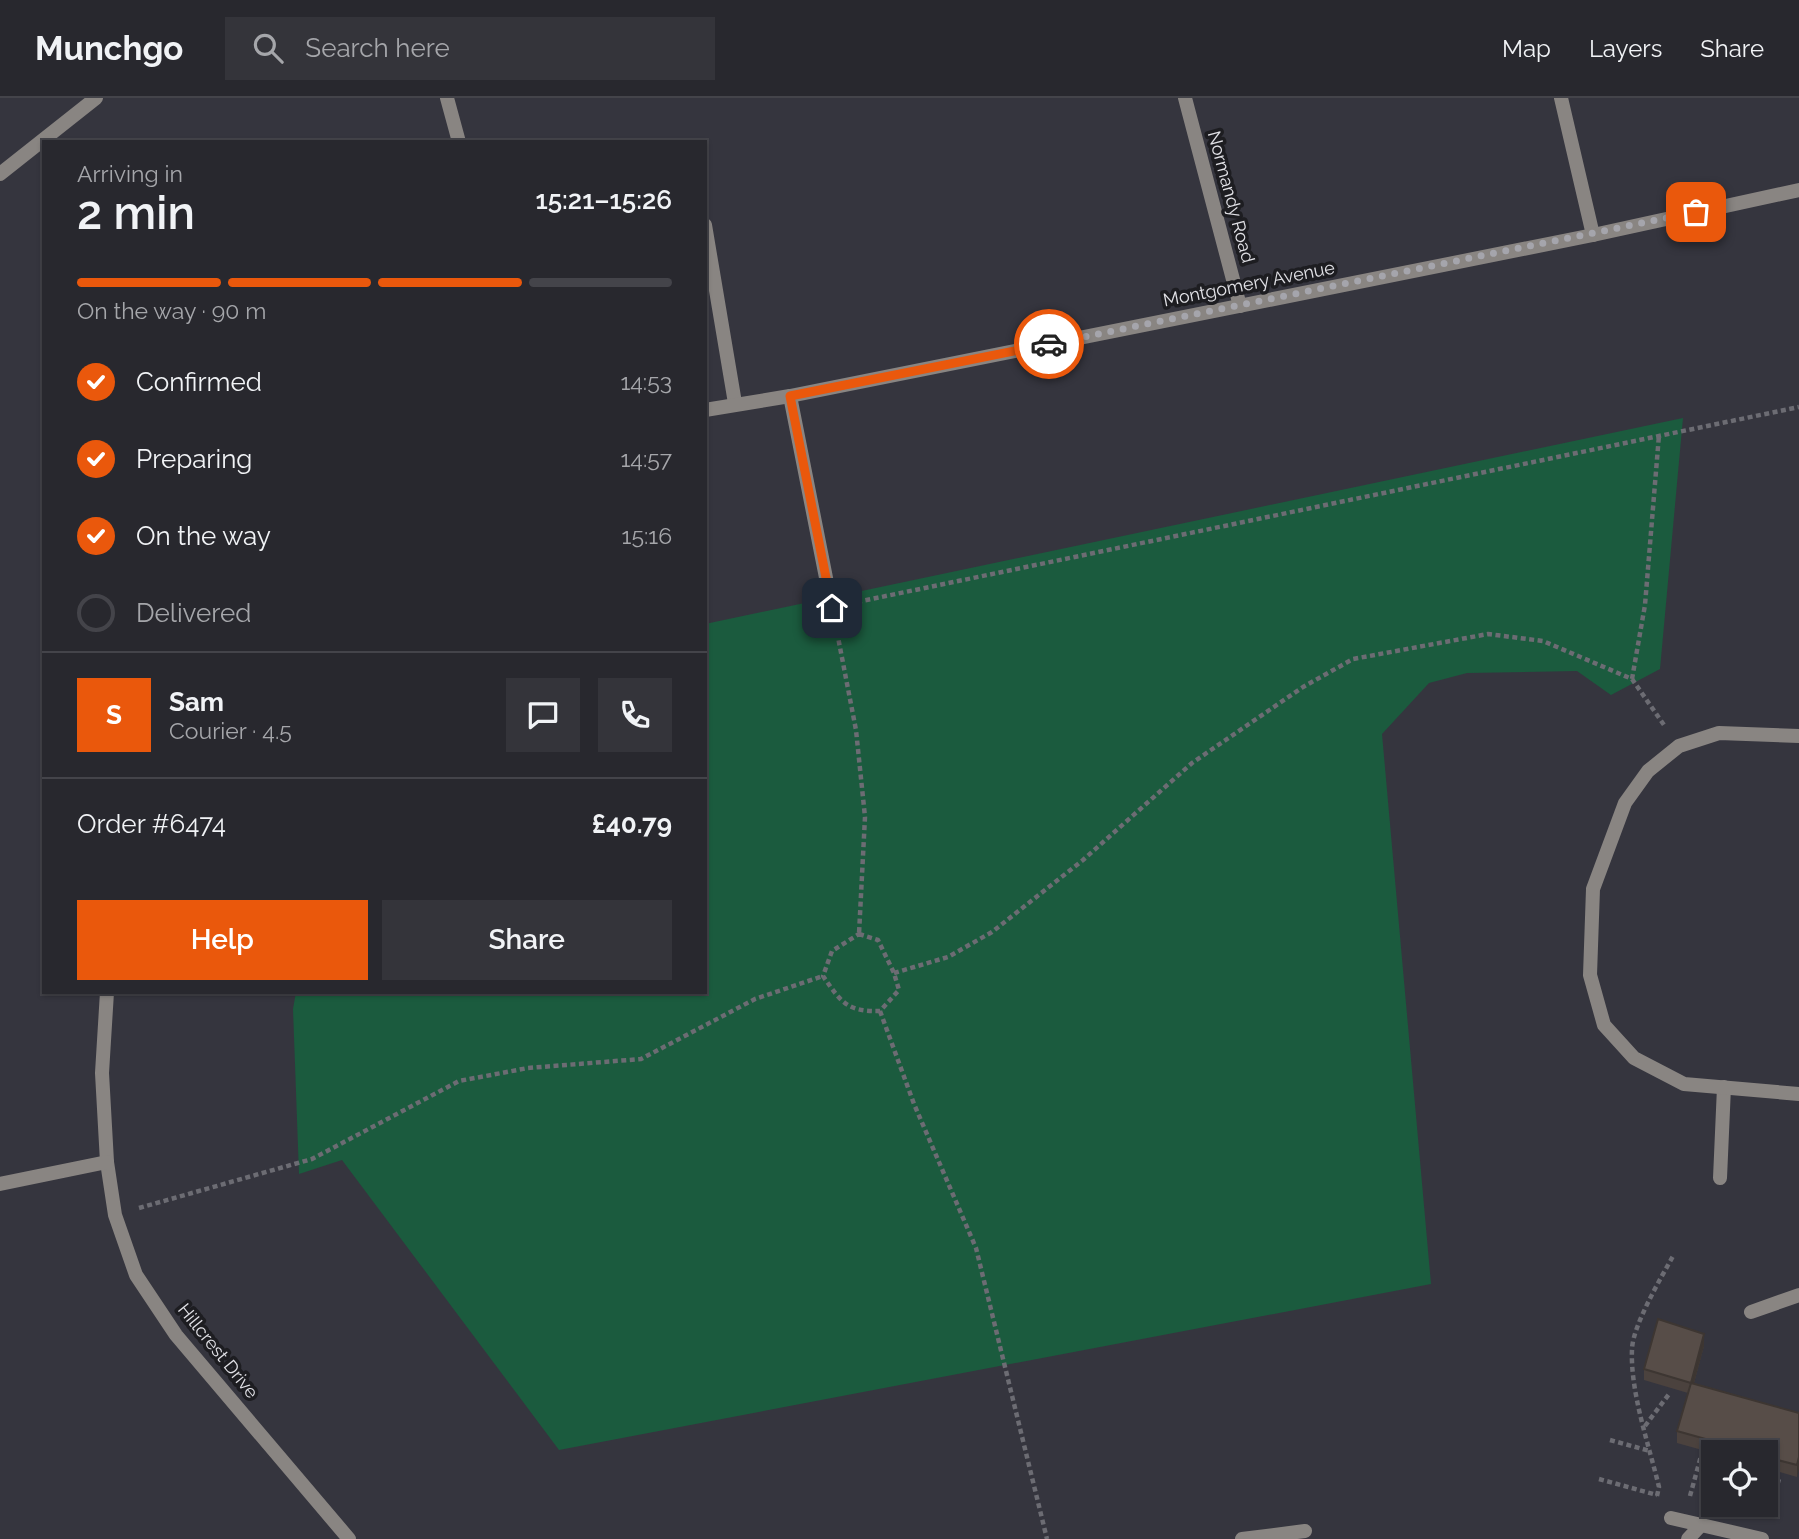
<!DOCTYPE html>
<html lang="en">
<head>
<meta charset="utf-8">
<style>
  :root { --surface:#28282e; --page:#34343a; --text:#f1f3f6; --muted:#a5a6aa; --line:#44444a; --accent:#ea580c }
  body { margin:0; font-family:Raleway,sans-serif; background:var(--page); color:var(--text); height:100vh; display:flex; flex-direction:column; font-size:26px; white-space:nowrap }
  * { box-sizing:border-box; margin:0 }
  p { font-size:23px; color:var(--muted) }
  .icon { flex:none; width:38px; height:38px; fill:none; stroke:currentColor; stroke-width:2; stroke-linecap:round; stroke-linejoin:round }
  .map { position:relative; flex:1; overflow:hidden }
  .panel { position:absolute; left:42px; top:42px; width:665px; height:854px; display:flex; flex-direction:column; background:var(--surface); border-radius:0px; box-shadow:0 2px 5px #0004,0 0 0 2px var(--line) }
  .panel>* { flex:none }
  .buttons { position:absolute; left:1701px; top:1342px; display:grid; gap:14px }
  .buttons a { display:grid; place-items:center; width:77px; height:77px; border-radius:0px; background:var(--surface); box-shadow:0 2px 5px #0004,0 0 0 2px var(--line); font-size:35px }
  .pin { position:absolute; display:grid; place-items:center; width:60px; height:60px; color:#fff; margin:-30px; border-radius:14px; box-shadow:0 4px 10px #0006 }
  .courier { position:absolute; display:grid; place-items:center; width:70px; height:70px; margin:-35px; border:5px solid #ea580c; border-radius:50%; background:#fff; color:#222; box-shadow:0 2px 9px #0007 }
  .overview em { font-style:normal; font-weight:600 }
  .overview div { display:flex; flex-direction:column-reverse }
  .overview { display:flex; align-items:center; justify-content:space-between; height:119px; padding:0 35px }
  h1 { font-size:46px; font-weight:600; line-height:52px }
  .bar { display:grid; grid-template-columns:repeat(4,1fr); gap:10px 7px; align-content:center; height:84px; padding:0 35px }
  .bar i { height:9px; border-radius:5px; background:var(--line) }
  .bar .selected { background:var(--accent) }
  .bar p { grid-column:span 4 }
  .line { display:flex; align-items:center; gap:18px; padding:0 35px; border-top:2px solid var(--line) }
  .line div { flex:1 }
  .round { display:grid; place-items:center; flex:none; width:74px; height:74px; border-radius:0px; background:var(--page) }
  ol { padding:0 35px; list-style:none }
  li { display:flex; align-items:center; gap:21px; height:77px }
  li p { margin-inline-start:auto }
  li .icon { padding:7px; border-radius:50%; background:var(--accent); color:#fff; stroke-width:4 }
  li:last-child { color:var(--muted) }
  li i { width:38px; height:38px; border:4px solid var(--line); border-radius:50% }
  .primary-button { display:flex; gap:14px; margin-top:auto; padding:14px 35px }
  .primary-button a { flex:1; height:80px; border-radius:0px; background:var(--accent); color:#fff; font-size:28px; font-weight:600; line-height:80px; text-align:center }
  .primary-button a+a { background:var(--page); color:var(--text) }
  header { display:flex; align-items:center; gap:42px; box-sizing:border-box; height:98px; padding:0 35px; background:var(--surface); border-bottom:2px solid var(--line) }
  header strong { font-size:33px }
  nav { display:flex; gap:38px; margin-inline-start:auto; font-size:24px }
  .search { width:490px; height:63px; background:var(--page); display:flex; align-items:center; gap:18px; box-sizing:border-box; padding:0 24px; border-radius:0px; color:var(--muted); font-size:26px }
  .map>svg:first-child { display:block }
  .green { fill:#1b5b3e }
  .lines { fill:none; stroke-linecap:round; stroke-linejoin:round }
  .path { stroke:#6c6c73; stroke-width:4.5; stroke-dasharray:5 3.5; stroke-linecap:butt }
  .lane { stroke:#898582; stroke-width:14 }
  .street { stroke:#898582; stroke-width:14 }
  .wall { fill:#4b423e }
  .shaded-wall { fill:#3d3632 }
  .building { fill:#574d48; stroke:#3d3632; stroke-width:2 }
  .done { stroke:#a5a5ac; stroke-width:7; stroke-dasharray:0 12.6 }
  .route { stroke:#ea580c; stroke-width:9 }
  .labels { text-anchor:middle; stroke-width:7; stroke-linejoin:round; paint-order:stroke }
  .street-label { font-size:18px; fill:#e2e2e7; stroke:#1d1d21 }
</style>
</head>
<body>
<header>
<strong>Munchgo</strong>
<div class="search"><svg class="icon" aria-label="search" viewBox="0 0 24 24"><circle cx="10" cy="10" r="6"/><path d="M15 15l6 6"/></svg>Search here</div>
<nav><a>Map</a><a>Layers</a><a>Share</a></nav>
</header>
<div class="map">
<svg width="1799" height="1441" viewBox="0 0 1799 1441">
  <rect width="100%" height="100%" fill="#35353e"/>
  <!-- green -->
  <path class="green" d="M 1683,320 L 1660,571 L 1611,597 L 1577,573 L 1467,575 L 1429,585 L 1382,636 L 1431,1186 L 559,1352 L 342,1062 L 299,1076 L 293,911 L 296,894 L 705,894 L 705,526 Z"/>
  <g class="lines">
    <!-- path -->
    <g class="path">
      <path d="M 857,504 L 1799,309"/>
      <path d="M 837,534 L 856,632 L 865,719 L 859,836"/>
      <path d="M 1632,581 L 1645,507 L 1659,337"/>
      <path d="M 859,836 L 878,842 L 894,875 L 899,892 L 880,913 C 847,914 841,904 823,878 L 832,853 Z"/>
      <path d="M 894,875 L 948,859 L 992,834 L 1083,762 L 1192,665 L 1303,589 L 1353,561 L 1488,536 L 1543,543 L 1632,581 L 1664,627"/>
      <path d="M 880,913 L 914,1006 L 976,1150 L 1047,1441"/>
      <path d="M 139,1110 L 312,1061 L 459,983 L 528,970 L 641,961 L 755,901 L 823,878"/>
      <path d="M 1645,1328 L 1669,1296"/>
      <path d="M 1610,1342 L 1650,1353"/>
      <path d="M 1599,1381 L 1657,1397"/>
      <path d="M 1657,1398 L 1659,1389 C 1649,1347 1630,1294 1632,1251 C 1633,1227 1661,1180 1673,1158"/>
      <path d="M 1690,1398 L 1701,1358"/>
      <path d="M 1768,1417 L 1779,1381"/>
    </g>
    <!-- lane -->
    <g class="lane">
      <path d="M 705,127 L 735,305"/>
      <path d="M 790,298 L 832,510"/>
      <path d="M 1720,1080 L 1724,989"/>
      <path d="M 1751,1214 L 1799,1197"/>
      <path d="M 1688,1441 L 1701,1427"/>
    </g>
    <!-- street -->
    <g class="street">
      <path d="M 447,0 L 459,44"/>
      <path d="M 1185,0 L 1240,208"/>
      <path d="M 1561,0 L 1593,137"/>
      <path d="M 0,76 L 96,0"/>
      <path d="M 705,312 L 790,298 L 1593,137 L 1799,92"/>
      <path d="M 1799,638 L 1719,635 L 1679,648 L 1648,673 L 1625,705 L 1593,791 L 1590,877 L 1604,927 L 1634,960 L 1684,986 L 1799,996"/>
      <path d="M 107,894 L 102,975 L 107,1064 L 115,1117 L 136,1177 L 176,1237 L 349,1441"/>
      <path d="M 0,1086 L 107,1064"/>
      <path d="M 1671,1420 L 1762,1441"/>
      <path d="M 1242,1441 L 1305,1433"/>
    </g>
  </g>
  <!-- wall -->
  <path class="wall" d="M 1704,1248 L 1694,1285 L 1799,1315 L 1797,1379 L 1766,1370 L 1766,1354 L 1713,1355 L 1677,1345 L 1677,1333 L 1688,1295 L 1644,1282 L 1644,1271 Z"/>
  <!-- shaded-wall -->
  <g class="shaded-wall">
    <path d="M 1704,1236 L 1704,1248 L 1691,1296 L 1691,1285 Z"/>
    <path d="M 1799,1359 L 1799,1371 L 1797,1379 L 1797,1367 Z"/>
  </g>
  <!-- building -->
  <g class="building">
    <path d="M 1658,1221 L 1704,1236 L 1691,1285 L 1644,1271 Z"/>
    <path d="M 1691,1285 L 1799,1315 L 1799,1359 L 1797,1367 L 1766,1359 L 1766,1354 L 1752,1354 L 1677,1333 Z"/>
  </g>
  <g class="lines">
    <!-- done -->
    <path class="done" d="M 1049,246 L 1696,114"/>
    <!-- route -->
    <path class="route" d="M 832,510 L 790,298 L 1049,246"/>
  </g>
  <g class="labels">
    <!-- street labels -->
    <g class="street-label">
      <text transform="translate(1231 99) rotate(75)" y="6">Normandy Road</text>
      <text transform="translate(1249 186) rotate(-11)" y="6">Montgomery Avenue</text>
      <text transform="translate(218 1253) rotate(51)" y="6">Hillcrest Drive</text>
    </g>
  </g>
</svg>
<div class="buttons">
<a><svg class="icon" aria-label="locate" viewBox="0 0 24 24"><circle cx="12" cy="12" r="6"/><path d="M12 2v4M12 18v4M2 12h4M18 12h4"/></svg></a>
</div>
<div class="pin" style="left:1696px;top:114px;background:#ea580c"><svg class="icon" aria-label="bag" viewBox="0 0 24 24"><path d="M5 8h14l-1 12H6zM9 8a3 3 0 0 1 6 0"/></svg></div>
<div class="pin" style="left:832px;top:510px;background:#1f2937"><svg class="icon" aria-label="home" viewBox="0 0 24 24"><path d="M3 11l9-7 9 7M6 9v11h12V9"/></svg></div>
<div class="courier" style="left:1049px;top:246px"><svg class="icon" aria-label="car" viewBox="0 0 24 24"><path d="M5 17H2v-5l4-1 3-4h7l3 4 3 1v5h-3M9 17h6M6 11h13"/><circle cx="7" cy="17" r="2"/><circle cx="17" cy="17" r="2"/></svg></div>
<section class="panel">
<div class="overview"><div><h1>2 min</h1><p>Arriving in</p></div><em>15:21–15:26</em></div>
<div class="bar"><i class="selected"></i><i class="selected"></i><i class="selected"></i><i></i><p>On the way · 90 m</p></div>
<ol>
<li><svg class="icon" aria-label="check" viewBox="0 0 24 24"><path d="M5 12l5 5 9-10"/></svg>Confirmed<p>14:53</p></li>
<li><svg class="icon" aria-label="check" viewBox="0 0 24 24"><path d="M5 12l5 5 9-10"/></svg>Preparing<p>14:57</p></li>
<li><svg class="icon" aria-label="check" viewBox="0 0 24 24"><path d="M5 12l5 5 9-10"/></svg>On the way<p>15:16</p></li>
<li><i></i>Delivered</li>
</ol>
<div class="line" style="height:126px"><b class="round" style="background:var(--accent);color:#fff">S</b><div><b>Sam</b><p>Courier · 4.5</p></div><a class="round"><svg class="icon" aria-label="chat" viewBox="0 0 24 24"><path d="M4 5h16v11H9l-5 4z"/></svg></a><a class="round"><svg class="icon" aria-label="phone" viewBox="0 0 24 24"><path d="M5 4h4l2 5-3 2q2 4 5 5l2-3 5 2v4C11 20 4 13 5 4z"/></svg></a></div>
<div class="line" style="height:91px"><div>Order #6474</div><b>£40.79</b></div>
<div class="primary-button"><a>Help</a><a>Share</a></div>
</section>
</div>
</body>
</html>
